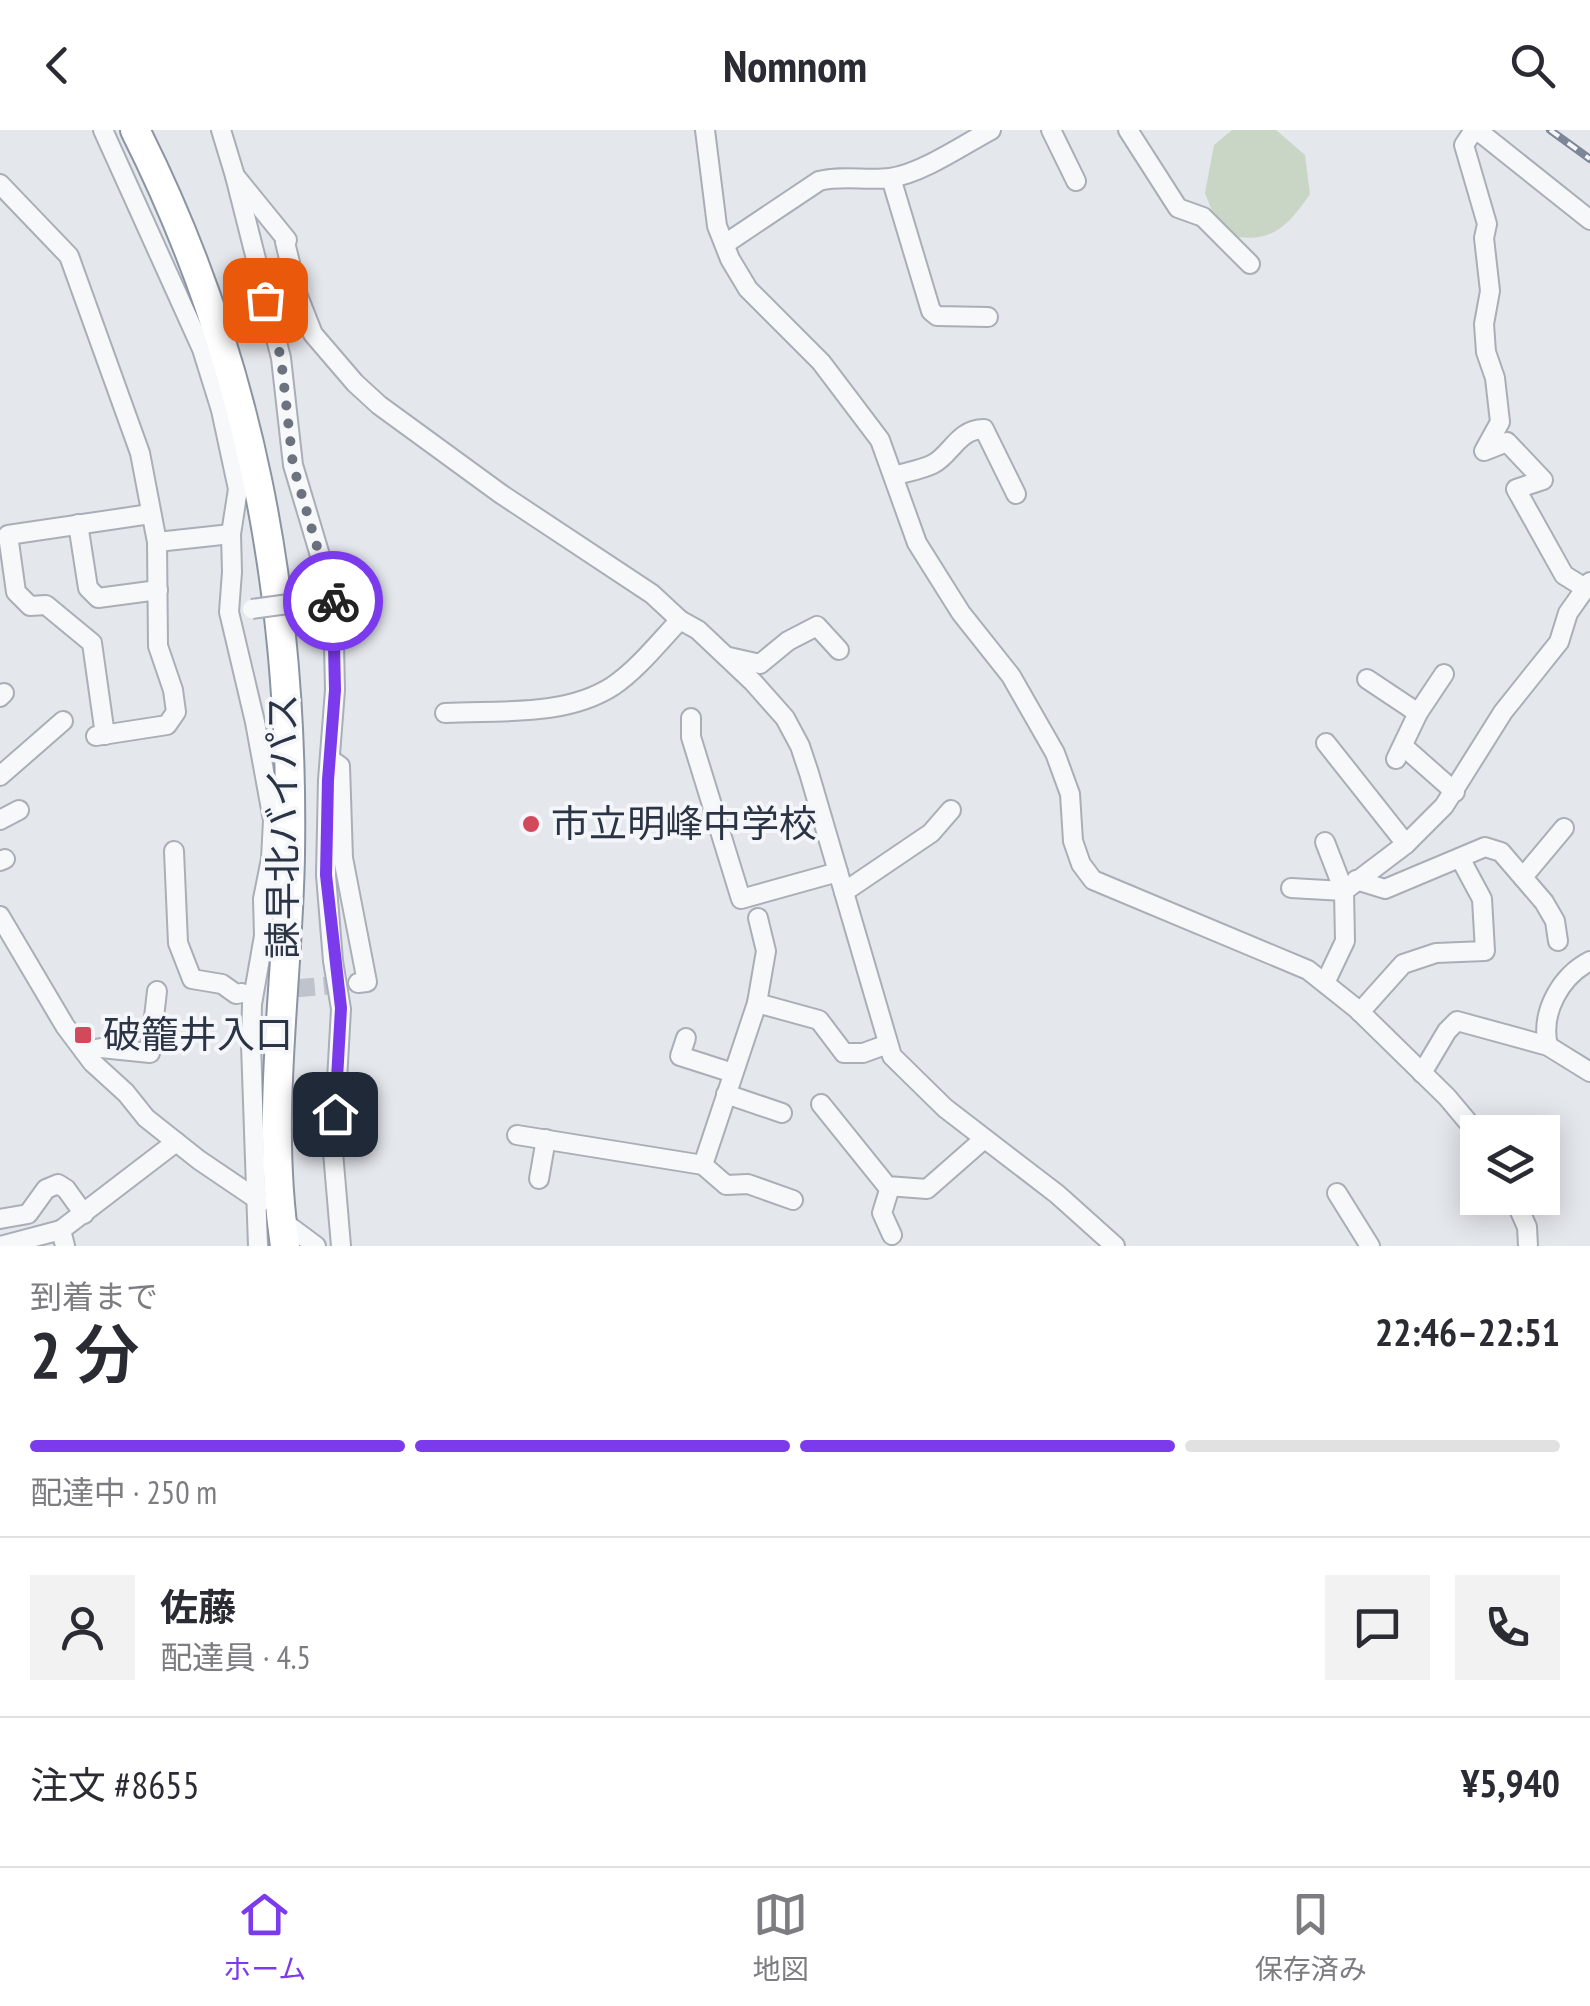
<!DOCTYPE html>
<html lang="ja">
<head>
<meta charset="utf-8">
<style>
  :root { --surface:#fff; --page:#f2f2f3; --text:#2b2b33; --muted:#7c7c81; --line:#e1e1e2; --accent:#7c3aed }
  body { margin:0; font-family:"PT Sans Narrow","Noto Sans JP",sans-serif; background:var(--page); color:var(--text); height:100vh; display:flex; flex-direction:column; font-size:38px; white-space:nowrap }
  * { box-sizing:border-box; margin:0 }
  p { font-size:32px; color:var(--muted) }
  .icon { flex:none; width:55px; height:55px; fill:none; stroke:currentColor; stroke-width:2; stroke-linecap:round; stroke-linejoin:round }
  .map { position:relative; height:1116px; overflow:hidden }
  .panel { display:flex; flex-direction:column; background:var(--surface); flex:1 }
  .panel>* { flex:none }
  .fabs { position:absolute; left:1460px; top:985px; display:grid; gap:20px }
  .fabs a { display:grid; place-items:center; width:100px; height:100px; border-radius:0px; background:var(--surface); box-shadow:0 5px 25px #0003; font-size:50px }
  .pin { position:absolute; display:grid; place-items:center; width:85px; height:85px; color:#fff; margin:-42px; border-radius:20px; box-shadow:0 5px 15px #0006 }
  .courier { position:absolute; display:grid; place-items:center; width:100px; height:100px; margin:-50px; border:8px solid #7c3aed; border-radius:50%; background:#fff; color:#222; box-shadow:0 2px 12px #0007 }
  .summary em { font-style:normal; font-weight:600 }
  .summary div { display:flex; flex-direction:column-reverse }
  .summary { display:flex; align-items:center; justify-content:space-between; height:170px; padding:0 30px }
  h1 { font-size:65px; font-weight:600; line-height:75px }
  .bar { display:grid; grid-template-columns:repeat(4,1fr); gap:15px 10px; align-content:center; height:120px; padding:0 30px }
  .bar i { height:12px; border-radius:8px; background:var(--line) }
  .bar .on { background:var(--accent) }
  .bar p { grid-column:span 4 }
  .line { display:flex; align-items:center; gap:25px; padding:0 30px; border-top:2px solid var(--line) }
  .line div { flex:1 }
  .round { display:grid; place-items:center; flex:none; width:105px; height:105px; border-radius:0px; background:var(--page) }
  header { display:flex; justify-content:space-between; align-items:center; height:130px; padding:0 30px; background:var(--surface); font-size:45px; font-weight:600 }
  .dock { display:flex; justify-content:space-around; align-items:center; height:140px; border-top:2px solid var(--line); background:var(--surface); font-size:28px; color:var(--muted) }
  .dock a { display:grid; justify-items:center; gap:5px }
  .dock .on { color:var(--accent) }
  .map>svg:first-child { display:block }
  .green { fill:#c9d6c5 }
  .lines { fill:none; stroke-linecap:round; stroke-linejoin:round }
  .minor-tunnel { stroke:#bfc3cb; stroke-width:18; stroke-dasharray:18 9; stroke-linecap:butt }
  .minor-casing { stroke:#a9aeb7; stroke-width:22 }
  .highway-casing { stroke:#8b94a3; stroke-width:32 }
  .minor { stroke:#f7f8fa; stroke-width:18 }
  .highway { stroke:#fff; stroke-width:28 }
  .rail-casing { stroke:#7d8696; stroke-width:8 }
  .rail { stroke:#f4f6f9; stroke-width:4; stroke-dasharray:11; stroke-linecap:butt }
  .minor-bridge-casing { stroke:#a9aeb7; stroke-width:22; stroke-linecap:butt }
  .minor-bridge { stroke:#f7f8fa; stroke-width:18 }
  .done { stroke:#6c737f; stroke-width:10; stroke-dasharray:0 18 }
  .route { stroke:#7c3aed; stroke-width:12 }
  .poi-dot { fill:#d1495b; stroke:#f4f6f9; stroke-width:4 }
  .labels { text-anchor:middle; stroke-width:8; stroke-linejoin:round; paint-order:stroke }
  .poi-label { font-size:38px; fill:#2b3445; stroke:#f4f6f9; text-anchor:start }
  .street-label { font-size:38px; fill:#2b3445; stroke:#f4f6f9 }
</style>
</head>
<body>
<header><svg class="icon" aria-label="back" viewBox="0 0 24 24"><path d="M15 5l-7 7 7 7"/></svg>Nomnom<svg class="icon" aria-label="search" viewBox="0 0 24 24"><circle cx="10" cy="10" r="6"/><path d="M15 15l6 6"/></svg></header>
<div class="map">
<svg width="1590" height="1116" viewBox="0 0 1590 1116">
  <rect width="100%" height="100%" fill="#e4e7ec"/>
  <!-- green -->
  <path class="green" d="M 1232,0 L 1276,0 L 1305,25 L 1310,64 C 1284,102 1268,115 1221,104 L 1205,63 L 1214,15 Z"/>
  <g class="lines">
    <!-- minor-tunnel -->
    <path class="minor-tunnel" d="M 243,863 L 358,853"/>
    <!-- minor casing -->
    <g class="minor-casing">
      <g id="minor">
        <path d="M 103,0 L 202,219 L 221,280 L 238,359 L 231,404 L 232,442 L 229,482 L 255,592 L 273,690 L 271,729 L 263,769 L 264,806 L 252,874 L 251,914 L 258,1116"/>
        <path d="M 221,0 L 235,46 L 287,110 L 285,112 L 298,166 L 313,204 L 355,253 L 379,275 L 501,364 L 652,464 L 680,490 L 698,500 L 753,552 L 785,588 L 800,616 L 809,643 L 892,926 L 945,978 L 1057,1064 L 1115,1116"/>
        <path d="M 705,0 L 717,96 L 730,129 L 748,159 L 821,232 L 880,310 L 917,413 L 961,483 L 1011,546 L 1055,623 L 1070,664 L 1073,711 L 1081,734 L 1093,750 L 1308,840 L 1357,879 L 1447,967 L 1478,1004"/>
        <path d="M 1051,0 L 1076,51"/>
        <path d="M 1128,0 L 1178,78 L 1203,87 L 1250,134"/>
        <path d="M 1474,0 L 1464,15 L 1487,94 L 1484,108 L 1490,161 L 1484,194 L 1486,222 L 1495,248 L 1500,292 L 1484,321 L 1507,312 L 1543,350 L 1516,359 L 1564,445 L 1585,458"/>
        <path d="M 1477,0 L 1590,90"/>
        <path d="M 235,46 L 281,228 L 293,335 L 333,469 L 335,560 L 328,650 L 326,745 L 333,831 L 341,879 L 333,1022 L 341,1116"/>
        <path d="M 891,48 L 931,181 L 937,186 L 988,187"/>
        <path d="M 0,54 L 69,126 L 140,323 L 157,412 L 158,516 L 173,560 L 176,582 L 167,595 L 96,606"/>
        <path d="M 725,114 L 819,51 C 843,45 866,51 890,48 C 921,44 963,15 991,0"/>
        <path d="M 894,346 C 906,342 921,340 933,334 C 951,325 958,299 984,299 L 1016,364"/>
        <path d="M 78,394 L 88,458 L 98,468 L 158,460"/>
        <path d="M 157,412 L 231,404"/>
        <path d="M 729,527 L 760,534 L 788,511 L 817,496 L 839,520"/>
        <path d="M 1367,549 L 1418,583"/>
        <path d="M 0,567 L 4,563"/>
        <path d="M 445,583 C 500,580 565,587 613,556 C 638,539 659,512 680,490"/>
        <path d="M 691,588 L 691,607 L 741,769 L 838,742"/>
        <path d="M 105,605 L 92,513 L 46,475 L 30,476 L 16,462 L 8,405 L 150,384"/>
        <path d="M 1326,613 L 1406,714"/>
        <path d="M 1403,616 L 1455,662"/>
        <path d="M 330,629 L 340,636 L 343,728 L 367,852 L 358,853"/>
        <path d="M 1396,629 L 1418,583 L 1444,544"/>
        <path d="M 0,646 L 63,591"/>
        <path d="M 0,690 L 19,680"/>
        <path d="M 174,721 L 178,813 L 192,849 L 222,854 L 236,864 L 242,863"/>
        <path d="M 0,731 L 5,729"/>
        <path d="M 1523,747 L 1564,698"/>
        <path d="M 1356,750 L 1385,759 L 1485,717 L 1501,722 L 1544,772 L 1555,791 L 1558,811"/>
        <path d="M 1291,758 L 1344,761 L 1325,712"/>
        <path d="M 844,762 L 931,703 L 951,680"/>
        <path d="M 0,786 L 65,896 L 92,932 L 126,963 L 146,988 L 199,1030 L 261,1072"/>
        <path d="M 1325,853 L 1345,811 L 1344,761 L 1406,714 L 1444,676 L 1503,582 L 1559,512 L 1568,483 L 1590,452"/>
        <path d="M 757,873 L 766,821 L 758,788"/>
        <path d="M 1360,882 L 1403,834 L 1436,823 L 1485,821 L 1482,769 L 1460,728"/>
        <path d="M 686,908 L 680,926 L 733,943"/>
        <path d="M 1548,916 C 1540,882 1561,846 1590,831"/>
        <path d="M 84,921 L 101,918 L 150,923 L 157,861"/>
        <path d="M 1422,943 L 1447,901 L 1457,891 L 1548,916 L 1590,942"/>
        <path d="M 726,964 L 782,983"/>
        <path d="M 821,974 L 887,1056 L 927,1059 L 984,1009"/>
        <path d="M 517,1005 L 703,1035"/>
        <path d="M 539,1049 L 546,1009"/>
        <path d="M 890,1057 L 882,1083 L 892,1105"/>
        <path d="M 1337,1063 L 1370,1116"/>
        <path d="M 1514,1068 L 1527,1097 L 1528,1116"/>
        <path d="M 793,1070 L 748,1054 L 726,1055 L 703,1035 L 757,873 L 819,890 L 844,923 L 863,923 L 888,914"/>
        <path d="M 0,1089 L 28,1084 L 46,1059 L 58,1054 L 66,1059 L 84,1084"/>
        <path d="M 281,1090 L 316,1116"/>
        <path d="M 0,1116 L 61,1100"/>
        <path d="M 65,1116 L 61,1100 L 176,1012"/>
      </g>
    </g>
    <!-- highway casing -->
    <g class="highway-casing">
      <path id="highway" d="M 135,0 C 251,230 294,467 290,724 C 288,855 265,985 285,1116"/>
    </g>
    <!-- minor -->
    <use href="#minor" class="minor"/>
    <!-- highway -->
    <use href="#highway" class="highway"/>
    <!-- rail casing -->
    <g class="rail-casing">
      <path id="rail" d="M 1550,0 L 1590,29"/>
    </g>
    <!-- rail -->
    <use href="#rail" class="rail"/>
    <!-- minor-bridge casing -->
    <g class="minor-bridge-casing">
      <path id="minor-bridge" d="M 252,479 L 325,469"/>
    </g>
    <!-- minor-bridge -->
    <use href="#minor-bridge" class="minor-bridge"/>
  </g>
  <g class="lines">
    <!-- done -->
    <path class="done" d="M 265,170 L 281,228 L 293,335 L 333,471"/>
    <!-- route -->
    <path class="route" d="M 333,471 L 335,560 L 328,650 L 326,745 L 341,878 L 335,984"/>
  </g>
  <!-- markers -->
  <g class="poi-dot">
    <circle cx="531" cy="694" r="10"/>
    <rect x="73" y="895" width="20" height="20" rx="5"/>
  </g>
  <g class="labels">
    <!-- poi labels -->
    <g class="poi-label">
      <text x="551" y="707">市立明峰中学校</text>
      <text x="103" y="918">破籠井入口</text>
    </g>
    <!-- street labels -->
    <g class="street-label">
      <text transform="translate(283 696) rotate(-90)" y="13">諫早北バイパス</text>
    </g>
  </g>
</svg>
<div class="fabs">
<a><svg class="icon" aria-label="layers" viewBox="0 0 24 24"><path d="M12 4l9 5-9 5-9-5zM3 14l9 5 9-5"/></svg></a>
</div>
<div class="pin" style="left:265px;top:170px;background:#ea580c"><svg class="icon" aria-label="bag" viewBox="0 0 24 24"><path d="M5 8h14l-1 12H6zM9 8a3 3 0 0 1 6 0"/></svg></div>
<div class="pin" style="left:335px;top:984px;background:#1f2937"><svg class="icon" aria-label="home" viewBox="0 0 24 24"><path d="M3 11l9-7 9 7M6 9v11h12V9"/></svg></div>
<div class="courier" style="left:333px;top:471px"><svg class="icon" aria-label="bike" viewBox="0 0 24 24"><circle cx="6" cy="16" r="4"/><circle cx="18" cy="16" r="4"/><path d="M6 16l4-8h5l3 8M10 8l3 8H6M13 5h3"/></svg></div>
</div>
<section class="panel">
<div class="summary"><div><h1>2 分</h1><p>到着まで</p></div><em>22:46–22:51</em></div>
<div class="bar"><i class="on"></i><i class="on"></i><i class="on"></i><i></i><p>配達中 · 250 m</p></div>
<div class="line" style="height:180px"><a class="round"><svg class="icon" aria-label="person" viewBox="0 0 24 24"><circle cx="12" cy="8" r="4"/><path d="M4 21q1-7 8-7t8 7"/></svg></a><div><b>佐藤</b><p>配達員 · 4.5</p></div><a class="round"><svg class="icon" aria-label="chat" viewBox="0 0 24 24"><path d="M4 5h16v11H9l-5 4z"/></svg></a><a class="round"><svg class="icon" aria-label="phone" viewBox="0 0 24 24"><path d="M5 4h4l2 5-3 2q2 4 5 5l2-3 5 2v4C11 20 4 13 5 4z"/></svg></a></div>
<div class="line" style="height:130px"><div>注文 #8655</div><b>¥5,940</b></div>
</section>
<nav class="dock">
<a class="on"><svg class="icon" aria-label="home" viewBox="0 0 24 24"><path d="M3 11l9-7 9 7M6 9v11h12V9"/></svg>ホーム</a>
<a><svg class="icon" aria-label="map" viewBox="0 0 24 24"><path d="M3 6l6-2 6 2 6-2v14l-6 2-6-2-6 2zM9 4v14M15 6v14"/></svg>地図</a>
<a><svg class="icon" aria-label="saved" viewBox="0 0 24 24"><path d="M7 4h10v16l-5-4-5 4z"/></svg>保存済み</a>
</nav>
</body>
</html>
